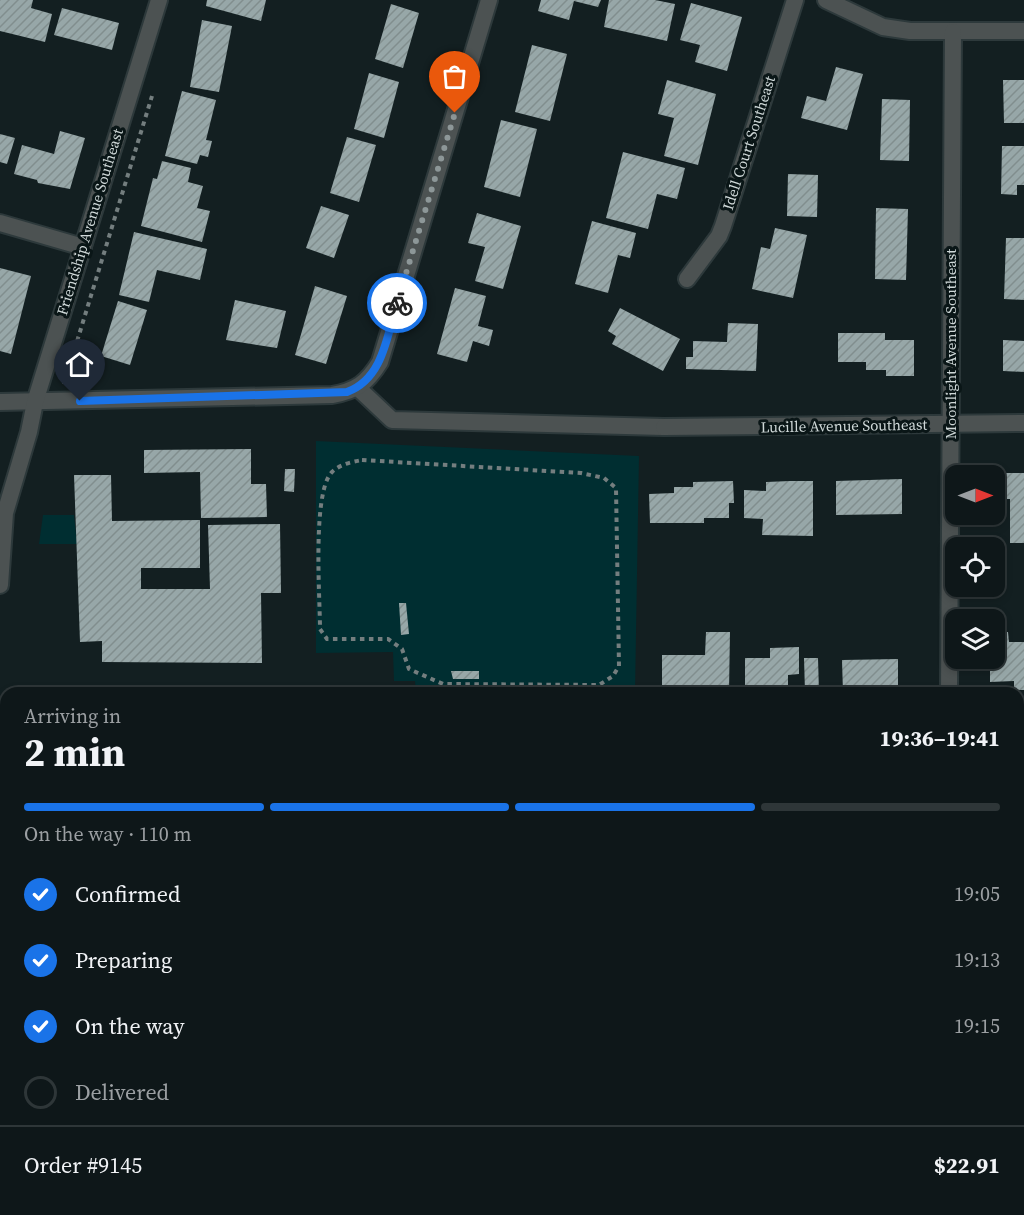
<!DOCTYPE html>
<html lang="en">
<head>
<meta charset="utf-8">
<style>
  :root { --surface:#0e1719; --page:#172022; --text:#f1f3f6; --muted:#9b9fa2; --line:#2e3638; --accent:#1a73e8 }
  body { margin:0; font-family:"Source Serif 4",serif; background:var(--page); color:var(--text); height:100vh; display:flex; flex-direction:column; font-size:22px; white-space:nowrap }
  * { box-sizing:border-box; margin:0 }
  p { font-size:20px; color:var(--muted) }
  .icon { flex:none; width:33px; height:33px; fill:none; stroke:currentColor; stroke-width:2; stroke-linecap:round; stroke-linejoin:round }
  .map { position:relative; flex:1; overflow:hidden }
  .drawer { position:absolute; left:0px; top:687px; width:1024px; height:528px; display:flex; flex-direction:column; background:var(--surface); border-radius:18px 18px 0 0; box-shadow:0 3px 9px #0003,0 0 0 2px var(--line) }
  .drawer>* { flex:none }
  .needle { width:39px; rotate:90deg }
  .tools { position:absolute; left:945px; top:465px; display:grid; gap:12px }
  .tools a { display:grid; place-items:center; width:60px; height:60px; border-radius:12px; background:var(--surface); box-shadow:0 3px 9px #0003,0 0 0 2px var(--line); font-size:30px }
  .pin { position:absolute; display:grid; place-items:center; width:51px; height:51px; color:#fff; margin:-62px -26px; border-radius:50% 50% 50% 0; rotate:-45deg; box-shadow:0 0 6px #0007 }
  .pin .icon { rotate:45deg }
  .courier { position:absolute; display:grid; place-items:center; width:60px; height:60px; margin:-30px; border:4px solid #1a73e8; border-radius:50%; background:#fff; color:#222; box-shadow:0 2px 8px #0007 }
  .summary em { font-style:normal; font-weight:700 }
  .summary div { display:flex; flex-direction:column-reverse }
  .summary { display:flex; align-items:center; justify-content:space-between; height:102px; padding:0 24px }
  h1 { font-size:39px; font-weight:700; line-height:45px }
  .bar { display:grid; grid-template-columns:repeat(4,1fr); gap:9px 6px; align-content:center; height:72px; padding:0 24px }
  .bar i { height:8px; border-radius:4px; background:var(--line) }
  .bar .on { background:var(--accent) }
  .bar p { grid-column:span 4 }
  .line { display:flex; align-items:center; gap:15px; padding:0 24px; border-top:2px solid var(--line) }
  .line div { flex:1 }
  ol { padding:0 24px; list-style:none }
  li { display:flex; align-items:center; gap:18px; height:66px }
  li p { margin-inline-start:auto }
  li .icon { padding:6px; border-radius:50%; background:var(--accent); color:#fff; stroke-width:4 }
  li:last-child { color:var(--muted) }
  li i { width:33px; height:33px; border:3px solid var(--line); border-radius:50% }
  .map>svg:first-child { display:block }
  .park { fill:#002e31 }
  .building { fill:url(#building-hatch) }
  .lines { fill:none; stroke-linecap:round; stroke-linejoin:round }
  .service-casing { stroke:#2d393b; stroke-width:15 }
  .pedestrian-casing { stroke:#2d393b; stroke-width:20 }
  .minor-casing { stroke:#2d393b; stroke-width:20 }
  .tertiary-casing { stroke:#2d393b; stroke-width:20 }
  .path { stroke:#747e7f; stroke-width:4; stroke-dasharray:4.5 4.5; stroke-linecap:butt }
  .service { stroke:#4c5252; stroke-width:12 }
  .pedestrian { stroke:#4c5252; stroke-width:16 }
  .minor { stroke:#4c5252; stroke-width:16 }
  .tertiary { stroke:#4c5252; stroke-width:16 }
  .done { stroke:#8d9798; stroke-width:6; stroke-dasharray:0 10.8 }
  .route { stroke:#1a73e8; stroke-width:8 }
  .labels { text-anchor:middle; stroke-width:6; stroke-linejoin:round; paint-order:stroke }
  .street-label { font-size:15px; fill:#cfd8d8; stroke:#0a1617 }
</style>
</head>
<body>
<div class="map">
<svg width="1024" height="1215" viewBox="0 0 1024 1215">
  <defs>
    <pattern id="building-hatch" width="6" height="6" patternUnits="userSpaceOnUse" patternTransform="scale(1.5)"><rect width="6" height="6" fill="#97a7a8"/><path d="M-1 1l2-2M0 6l6-6M5 7l2-2" fill="none" stroke="#818e8e"/></pattern>
  </defs>
  <rect width="100%" height="100%" fill="#131f21"/>
  <!-- park -->
  <g class="park">
    <path d="M 316,441 L 639,456 L 635,693 L 416,693 L 415,681 L 394,681 L 393,652 L 316,653 Z"/>
    <path d="M 43,515 L 74,515 L 77,544 L 39,544 Z"/>
  </g>
  <!-- building -->
  <g class="building">
    <path d="M 0,0 L 33,0 L 31,8 L 52,14 L 45,42 L 0,31 Z"/>
    <path d="M 207,0 L 266,0 L 261,21 L 206,6 Z"/>
    <path d="M 541,0 L 601,0 L 598,7 L 574,1 L 569,20 L 538,11 Z"/>
    <path d="M 609,0 L 655,0 L 675,4 L 667,41 L 604,27 Z"/>
    <path d="M 691,3 L 742,17 L 727,71 L 695,62 L 700,45 L 680,40 Z"/>
    <path d="M 391,4 L 419,13 L 403,68 L 375,59 Z"/>
    <path d="M 62,8 L 119,23 L 112,50 L 54,35 Z"/>
    <path d="M 202,20 L 232,26 L 219,92 L 190,87 Z"/>
    <path d="M 532,45 L 567,54 L 550,121 L 515,112 Z"/>
    <path d="M 836,67 L 863,74 L 847,130 L 801,118 L 807,96 L 826,101 Z"/>
    <path d="M 369,73 L 399,82 L 384,138 L 354,129 Z"/>
    <path d="M 667,80 L 716,94 L 698,165 L 664,156 L 674,118 L 658,114 Z"/>
    <path d="M 1003,80 L 1024,80 L 1024,123 L 1004,123 Z"/>
    <path d="M 182,91 L 216,100 L 206,140 L 212,141 L 208,157 L 200,155 L 197,164 L 165,156 Z"/>
    <path d="M 882,99 L 910,100 L 909,161 L 880,160 Z"/>
    <path d="M 501,120 L 537,129 L 520,197 L 484,187 Z"/>
    <path d="M 60,131 L 85,138 L 70,189 L 38,183 L 37,180 L 14,174 L 22,145 L 54,154 Z"/>
    <path d="M 0,134 L 15,138 L 7,164 L 0,162 Z"/>
    <path d="M 347,137 L 376,145 L 359,202 L 330,193 Z"/>
    <path d="M 1002,146 L 1024,146 L 1024,185 L 1017,185 L 1017,195 L 1001,194 Z"/>
    <path d="M 623,152 L 685,168 L 677,199 L 657,194 L 648,229 L 606,218 Z"/>
    <path d="M 162,161 L 191,168 L 188,182 L 203,186 L 197,208 L 210,211 L 202,242 L 141,226 L 153,178 L 157,179 Z"/>
    <path d="M 788,174 L 818,175 L 817,217 L 787,216 Z"/>
    <path d="M 321,206 L 349,215 L 334,258 L 306,248 Z"/>
    <path d="M 876,208 L 908,209 L 906,280 L 875,279 Z"/>
    <path d="M 477,213 L 521,226 L 503,289 L 475,281 L 485,247 L 468,243 Z"/>
    <path d="M 592,221 L 636,233 L 630,258 L 618,255 L 608,293 L 575,284 Z"/>
    <path d="M 775,228 L 807,235 L 793,298 L 752,289 L 761,247 L 770,249 Z"/>
    <path d="M 134,232 L 207,249 L 200,280 L 157,270 L 149,302 L 119,295 Z"/>
    <path d="M 1006,238 L 1024,238 L 1024,300 L 1004,299 Z"/>
    <path d="M 0,268 L 31,276 L 11,354 L 0,351 Z"/>
    <path d="M 315,286 L 347,296 L 326,364 L 295,355 Z"/>
    <path d="M 455,288 L 486,296 L 478,326 L 493,330 L 489,346 L 473,341 L 467,362 L 437,354 Z"/>
    <path d="M 235,300 L 286,311 L 277,348 L 226,340 Z"/>
    <path d="M 118,301 L 147,310 L 130,365 L 101,356 Z"/>
    <path d="M 620,308 L 680,339 L 663,371 L 612,344 L 616,336 L 608,331 Z"/>
    <path d="M 728,323 L 758,324 L 756,371 L 686,369 L 686,357 L 693,357 L 693,341 L 727,342 Z"/>
    <path d="M 838,333 L 885,333 L 885,340 L 914,340 L 914,376 L 886,376 L 886,370 L 866,370 L 866,362 L 838,362 Z"/>
    <path d="M 1003,340 L 1024,341 L 1024,372 L 1003,371 Z"/>
    <path d="M 251,449 L 251,484 L 266,484 L 267,517 L 201,518 L 200,472 L 144,473 L 144,450 Z"/>
    <path d="M 285,469 L 295,469 L 294,492 L 284,491 Z"/>
    <path d="M 1001,473 L 1024,473 L 1024,543 L 1010,543 L 1010,499 L 1001,499 Z"/>
    <path d="M 74,475 L 111,475 L 112,521 L 200,520 L 200,568 L 141,568 L 141,589 L 210,589 L 208,525 L 280,524 L 281,593 L 261,593 L 262,663 L 102,662 L 102,641 L 80,642 Z"/>
    <path d="M 902,479 L 902,514 L 836,515 L 836,481 Z"/>
    <path d="M 733,481 L 734,503 L 729,503 L 729,518 L 704,518 L 704,523 L 650,523 L 649,494 L 674,493 L 674,487 L 693,487 L 693,482 Z"/>
    <path d="M 790,481 L 813,481 L 813,536 L 762,535 L 763,519 L 744,518 L 744,490 L 766,491 L 766,482 Z"/>
    <path d="M 399,603 L 406,603 L 409,634 L 401,635 Z"/>
    <path d="M 706,632 L 730,632 L 729,691 L 662,689 L 662,655 L 705,655 Z"/>
    <path d="M 994,632 L 1008,632 L 1009,642 L 1024,642 L 1024,690 L 1014,690 L 1014,681 L 990,682 L 990,658 L 994,658 Z"/>
    <path d="M 799,647 L 799,674 L 788,675 L 788,693 L 757,693 L 756,685 L 745,685 L 745,658 L 770,658 L 770,648 Z"/>
    <path d="M 804,658 L 818,658 L 819,692 L 805,692 Z"/>
    <path d="M 898,659 L 898,693 L 843,693 L 842,660 Z"/>
    <path d="M 451,671 L 479,671 L 479,679 L 453,679 Z"/>
    <path d="M 1024,799 L 1024,839 L 1018,839 L 1018,800 Z"/>
    <rect x="1018" y="910" width="4" height="22"/>
    <rect x="1018" y="943" width="6" height="67"/>
    <rect x="0" y="1116" width="6" height="47"/>
    <path d="M 1018,1195 L 1024,1195 L 1024,1215 L 708,1215 L 708,1209 L 1018,1209 Z"/>
    <rect x="215" y="1209" width="46" height="6"/>
    <rect x="500" y="1209" width="49" height="6"/>
    <path d="M 612,1209 L 633,1209 L 633,1214 L 613,1215 Z"/>
  </g>
  <g class="lines">
    <!-- service casing -->
    <g class="service-casing">
      <path id="service" d="M 669,1215 L 669,1209"/>
    </g>
    <!-- pedestrian casing -->
    <g class="pedestrian-casing">
      <path id="pedestrian" d="M 358,388 L 392,420 L 664,427"/>
    </g>
    <!-- minor casing -->
    <g class="minor-casing">
      <g id="minor">
        <path d="M 826,0 L 883,27 L 910,31 L 1024,31"/>
        <path d="M 0,223 L 83,247"/>
        <path d="M 687,279 L 719,236 L 723,226 L 795,0"/>
        <path d="M 0,402 L 332,395 C 356,391 367,383 380,362 L 489,0"/>
        <path d="M 664,427 L 1024,423"/>
        <path d="M 0,585 L 5,513 L 29,432 L 35,402 L 159,0"/>
        <path d="M 949,693 L 953,32"/>
        <path d="M 1018,742 L 1024,742"/>
        <path d="M 170,1215 L 170,1209"/>
        <path d="M 450,1215 L 451,1209"/>
      </g>
    </g>
    <!-- tertiary casing -->
    <g class="tertiary-casing">
      <g id="tertiary">
        <path d="M 1018,1049 L 1024,1049"/>
        <path d="M 0,1061 L 6,1061"/>
      </g>
    </g>
    <!-- path -->
    <g class="path">
      <path d="M 64,384 L 152,96"/>
      <path d="M 362,460 L 581,473 L 604,478 L 616,488 L 619,666 L 613,676 L 599,685 L 443,684 L 409,669 L 402,649 L 388,639 L 327,639 L 320,629 C 320,597 312,492 332,472 C 340,464 352,462 362,460 Z"/>
    </g>
    <!-- service -->
    <use href="#service" class="service"/>
    <!-- pedestrian -->
    <use href="#pedestrian" class="pedestrian"/>
    <!-- minor -->
    <use href="#minor" class="minor"/>
    <!-- tertiary -->
    <use href="#tertiary" class="tertiary"/>
  </g>
  <g class="lines">
    <!-- done -->
    <path class="done" d="M 397,303 L 455,113"/>
    <!-- route -->
    <path class="route" d="M 80,401 L 347,392 C 383,379 387,336 397,303"/>
  </g>
  <g class="labels">
    <!-- street labels -->
    <g class="street-label">
      <text transform="translate(749 143) rotate(-72)" y="5">Idell Court Southeast</text>
      <text transform="translate(90 222) rotate(-73)" y="5">Friendship Avenue Southeast</text>
      <text transform="translate(951 344) rotate(-90)" y="5">Moonlight Avenue Southeast</text>
      <text transform="translate(844 426) rotate(-1)" y="5">Lucille Avenue Southeast</text>
    </g>
  </g>
</svg>
<div class="tools">
<a><svg class="needle" viewBox="-14 -14 28 28"><path d="M0-13l5 13h-10z" fill="#e53935"/><path d="M0 13l5-13h-10z" fill="#9b9fa2"/></svg></a>
<a><svg class="icon" aria-label="locate" viewBox="0 0 24 24"><circle cx="12" cy="12" r="6"/><path d="M12 2v4M12 18v4M2 12h4M18 12h4"/></svg></a>
<a><svg class="icon" aria-label="layers" viewBox="0 0 24 24"><path d="M12 4l9 5-9 5-9-5zM3 14l9 5 9-5"/></svg></a>
</div>
<div class="pin" style="left:455px;top:113px;background:#ea580c"><svg class="icon" aria-label="bag" viewBox="0 0 24 24"><path d="M5 8h14l-1 12H6zM9 8a3 3 0 0 1 6 0"/></svg></div>
<div class="pin" style="left:80px;top:401px;background:#1f2937"><svg class="icon" aria-label="home" viewBox="0 0 24 24"><path d="M3 11l9-7 9 7M6 9v11h12V9"/></svg></div>
<div class="courier" style="left:397px;top:303px"><svg class="icon" aria-label="bike" viewBox="0 0 24 24"><circle cx="6" cy="16" r="4"/><circle cx="18" cy="16" r="4"/><path d="M6 16l4-8h5l3 8M10 8l3 8H6M13 5h3"/></svg></div>
<section class="drawer">
<div class="summary"><div><h1>2 min</h1><p>Arriving in</p></div><em>19:36–19:41</em></div>
<div class="bar"><i class="on"></i><i class="on"></i><i class="on"></i><i></i><p>On the way · 110 m</p></div>
<ol>
<li><svg class="icon" aria-label="check" viewBox="0 0 24 24"><path d="M5 12l5 5 9-10"/></svg>Confirmed<p>19:05</p></li>
<li><svg class="icon" aria-label="check" viewBox="0 0 24 24"><path d="M5 12l5 5 9-10"/></svg>Preparing<p>19:13</p></li>
<li><svg class="icon" aria-label="check" viewBox="0 0 24 24"><path d="M5 12l5 5 9-10"/></svg>On the way<p>19:15</p></li>
<li><i></i>Delivered</li>
</ol>
<div class="line" style="height:78px"><div>Order #9145</div><b>$22.91</b></div>
</section>
</div>
</body>
</html>
